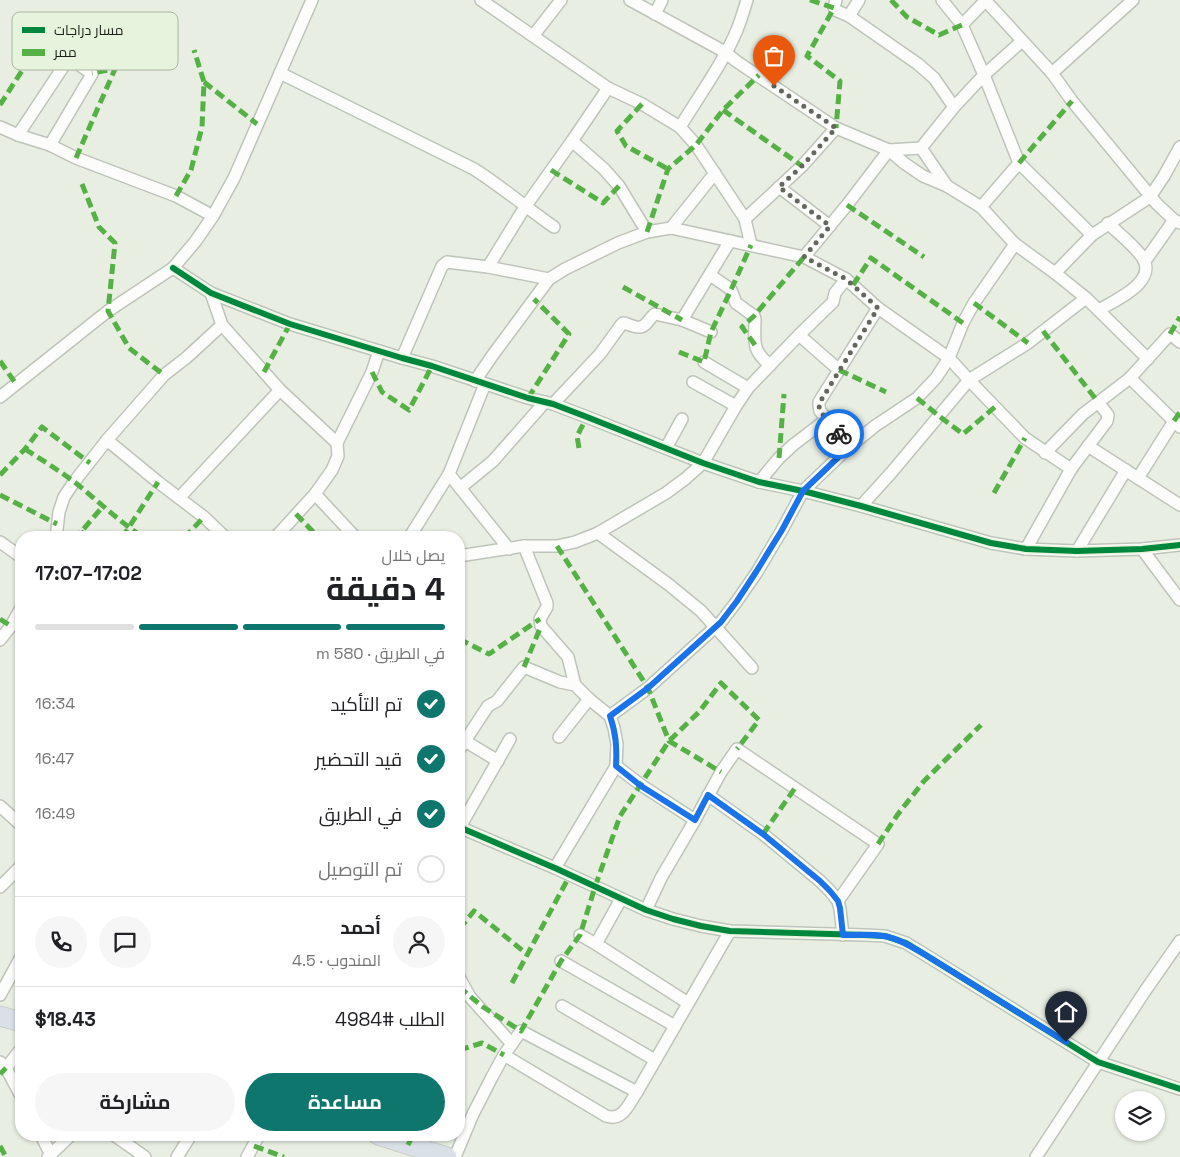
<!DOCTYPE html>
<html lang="ar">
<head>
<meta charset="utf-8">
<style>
  :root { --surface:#fff; --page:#f6f6f6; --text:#202124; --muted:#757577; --line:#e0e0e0; --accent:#0f766e }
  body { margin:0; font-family:"Space Grotesk",Cairo,sans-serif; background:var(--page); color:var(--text); direction:rtl; height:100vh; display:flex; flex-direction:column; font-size:19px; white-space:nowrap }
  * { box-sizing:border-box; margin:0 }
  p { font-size:16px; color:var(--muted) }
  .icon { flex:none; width:28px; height:28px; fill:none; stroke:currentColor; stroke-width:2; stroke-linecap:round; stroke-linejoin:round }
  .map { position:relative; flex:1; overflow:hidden; direction:ltr }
  .drawer { position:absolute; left:15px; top:531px; width:450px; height:610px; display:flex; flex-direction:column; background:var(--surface); border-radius:20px; box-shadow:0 1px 4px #0004; direction:rtl }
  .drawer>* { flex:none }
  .controls { position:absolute; left:1115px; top:1091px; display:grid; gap:10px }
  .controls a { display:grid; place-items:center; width:50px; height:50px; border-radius:50%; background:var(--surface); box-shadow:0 1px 4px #0004; font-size:25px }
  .pin { position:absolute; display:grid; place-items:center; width:42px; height:42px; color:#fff; margin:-51px -21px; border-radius:50% 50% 50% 0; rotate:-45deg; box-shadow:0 0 5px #0007 }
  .pin .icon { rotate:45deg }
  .courier { position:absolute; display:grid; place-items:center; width:50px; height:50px; margin:-25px; border:4px solid #1a73e8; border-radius:50%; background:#fff; color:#222; box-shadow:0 1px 6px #0007 }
  .overview em { font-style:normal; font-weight:700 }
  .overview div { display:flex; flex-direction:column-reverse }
  .overview { display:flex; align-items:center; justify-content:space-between; height:85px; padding:0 20px }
  h1 { font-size:32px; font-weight:700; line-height:38px }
  .bar { display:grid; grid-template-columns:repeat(4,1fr); gap:8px 5px; align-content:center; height:60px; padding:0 20px }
  .bar i { height:6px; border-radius:4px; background:var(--line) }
  .bar .active { background:var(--accent) }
  .bar p { grid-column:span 4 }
  .line { display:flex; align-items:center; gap:12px; padding:0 20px; border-top:1px solid var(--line) }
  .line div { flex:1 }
  .round { display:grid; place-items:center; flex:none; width:52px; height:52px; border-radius:26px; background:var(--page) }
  ol { padding:0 20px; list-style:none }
  li { display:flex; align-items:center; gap:15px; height:55px }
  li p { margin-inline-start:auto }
  li .icon { padding:5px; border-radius:50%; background:var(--accent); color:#fff; stroke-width:4 }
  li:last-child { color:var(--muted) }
  li i { width:28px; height:28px; border:2px solid var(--line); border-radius:50% }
  .primary-button { display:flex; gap:10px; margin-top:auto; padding:10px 20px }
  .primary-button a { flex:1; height:58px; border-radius:30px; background:var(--accent); color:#fff; font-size:20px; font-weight:700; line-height:58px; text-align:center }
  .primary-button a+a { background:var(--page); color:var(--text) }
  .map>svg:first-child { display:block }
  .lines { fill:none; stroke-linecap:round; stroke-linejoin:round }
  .minor-casing { stroke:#bec4b9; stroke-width:14 }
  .trunk-casing { stroke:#c9cdc6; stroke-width:21 }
  .minor { stroke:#fcfdfb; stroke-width:11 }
  .trunk { stroke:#d9e0e8; stroke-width:19 }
  .quiet { stroke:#55b145; stroke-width:5; stroke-dasharray:10 5; stroke-linecap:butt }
  .cycleway-casing { stroke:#e7f4dd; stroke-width:9 }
  .cycleway { stroke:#00873e; stroke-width:6 }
  .done { stroke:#62685d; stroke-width:5; stroke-dasharray:0 9 }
  .route { stroke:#1a73e8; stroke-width:6 }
  .key { fill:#e7f4dd; stroke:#aab4a1; stroke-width:1 }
  .key-label { font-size:14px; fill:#1a1f16 }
</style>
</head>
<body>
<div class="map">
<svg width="1180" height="1157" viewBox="0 0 1180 1157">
  <rect width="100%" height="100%" fill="#e8efe2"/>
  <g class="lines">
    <!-- minor casing -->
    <g class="minor-casing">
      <g id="minor">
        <path d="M 481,0 L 608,88 L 642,104 L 680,127 L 696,145 L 745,219 L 751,245"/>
        <path d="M 630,0 L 725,52 L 736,61 L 836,128 L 889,150 L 904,163 L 923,176 L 947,186 L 981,207 L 1015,244 L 1055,273 L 1086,298 L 1148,359"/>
        <path d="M 836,0 L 834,7 L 835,10 L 849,16 L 918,64 L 934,78 L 954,107"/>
        <path d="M 942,0 L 962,25 L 984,75 L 1019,163 L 1092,235"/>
        <path d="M 985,0 L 1052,73 L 1072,101 L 1157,204 L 1174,220 L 1180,223"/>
        <path d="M 655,14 L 662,0"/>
        <path d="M 849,16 L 859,0"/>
        <path d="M 962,25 L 986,0"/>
        <path d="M 533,36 L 561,0"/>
        <path d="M 280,73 L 474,169 C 502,187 527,208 554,227"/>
        <path d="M 1052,73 L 1133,0"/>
        <path d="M 0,127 L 18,135 L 50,145 L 76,158 L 176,196 L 213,216"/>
        <path d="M 680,127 C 699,96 723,63 737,30 C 741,20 744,10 747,0"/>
        <path d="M 18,135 L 69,58 L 91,73 L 92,74 L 50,145"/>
        <path d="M 572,141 L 604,169 L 619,186 L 647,232"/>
        <path d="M 921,148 L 947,186"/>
        <path d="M 779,187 L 830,226"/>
        <path d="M 981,207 L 1019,163"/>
        <path d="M 745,219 L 802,166 L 836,128"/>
        <path d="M 671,228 L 715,173"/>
        <path d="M 804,257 L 847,205 L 889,150 L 921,148 L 954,107 L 984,75 L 1022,41"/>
        <path d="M 1145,261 L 1174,220"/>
        <path d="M 488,267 L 525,207 L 572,141 L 608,88"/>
        <path d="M 173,268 L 211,293 L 290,324 L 402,358 L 432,366 L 528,398 L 553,404 L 587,417 L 703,463 L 759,482 L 803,491 L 861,506 L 991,543 L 1026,549 L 1077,551 L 1142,549 L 1180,545"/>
        <path d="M 1055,273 L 1092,235 L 1150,197 L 1164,176 L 1180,147"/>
        <path d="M 710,275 L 729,288 L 731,290 L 736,303 L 754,316 L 755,319 C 755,341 751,350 770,365"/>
        <path d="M 211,293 L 222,325 L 280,390 L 337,443"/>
        <path d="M 1099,310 C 1117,299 1163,280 1139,253 C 1130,242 1118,233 1108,223"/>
        <path d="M 682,320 L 730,241"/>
        <path d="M 799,335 L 839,370"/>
        <path d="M 402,358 L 442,266 L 447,262 L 488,267 L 549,279"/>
        <path d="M 704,362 L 748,388"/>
        <path d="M 1130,378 L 1180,427"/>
        <path d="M 475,381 L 492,356 L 549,279 L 565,269 L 618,243 L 647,232 L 671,228 L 804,257 L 846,279 L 878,308 L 949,358 L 969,380 L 1025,438 L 1071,469"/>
        <path d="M 693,382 L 736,406"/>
        <path d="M 0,397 L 108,311 L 173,268 L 195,242 L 213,216 L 234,178 L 312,0"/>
        <path d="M 553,404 L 600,354 L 621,325 L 623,323 C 629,324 635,328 640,327 C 646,327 650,317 655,314 L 682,320 L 711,332"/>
        <path d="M 107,440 L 158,482 L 204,517 L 226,538"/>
        <path d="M 1088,446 L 1180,505"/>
        <path d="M 849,447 L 820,411 L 819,406 L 819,402 L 878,308"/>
        <path d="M 666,448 L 682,419"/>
        <path d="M 1045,453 L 1083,414 L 1130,378 L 1170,334 L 1180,342"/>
        <path d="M 449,474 L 509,549"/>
        <path d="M 1138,478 L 1174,421"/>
        <path d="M 759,482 L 779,458 L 793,445 L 827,419"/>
        <path d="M 460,488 L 493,461 L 545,402"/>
        <path d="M 315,494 L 356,538"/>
        <path d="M 179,498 L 280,390"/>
        <path d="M 861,506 L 891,473 L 969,380 L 1028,343 L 1086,298"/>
        <path d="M 598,533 L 668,584 L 701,611 L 752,668"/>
        <path d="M 56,538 L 59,512 L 64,497 L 74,482 L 107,440 L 164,375 L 186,358 L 222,325"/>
        <path d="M 275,538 L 315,494 L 332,470 L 338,456 L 337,443 L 372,372 L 379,351"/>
        <path d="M 409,538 L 449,474 L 485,384"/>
        <path d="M 0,542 L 21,557"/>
        <path d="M 524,546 L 547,603 L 547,607 L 540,619 L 541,626 L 568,657 L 575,685"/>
        <path d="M 1026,549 L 1071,469 L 1107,421 L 1108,415 L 1098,402"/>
        <path d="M 1142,549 L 1180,600"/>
        <path d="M 1077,551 L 1126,470"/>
        <path d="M 459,556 L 524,546 L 557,546 L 575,542 L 598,533 L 666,493 L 685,479 L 703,463 L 736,406 L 748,388 L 799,335 L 833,302 L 835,293 L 846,279"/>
        <path d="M 0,640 L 11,626 L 21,608"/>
        <path d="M 610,716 L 648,688 L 721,622 L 737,601 L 757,572 L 782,530 L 803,491 L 849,447 L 875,426 L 917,398 L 936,378 L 949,358 L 963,323 L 974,303 L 1015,244"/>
        <path d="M 559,737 L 589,699"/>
        <path d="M 465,741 L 498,761"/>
        <path d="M 459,750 L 488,706 L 497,701 L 524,667 L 560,682 L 575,685 L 589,699 L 610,716 L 614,728 L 617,744 L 616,766 L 555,868"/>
        <path d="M 616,766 L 641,785 L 695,820"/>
        <path d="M 708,795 L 763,834 L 820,881 L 830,891 L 838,901 L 840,909 L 843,935"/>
        <path d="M 0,806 L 21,825"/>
        <path d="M 459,827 L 555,868 L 646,910 L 673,919 L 701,926 L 730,931 L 865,935 L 885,936 L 906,943 L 924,954 L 1098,1062 L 1180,1089"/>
        <path d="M 460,827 L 510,739"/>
        <path d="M 0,887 L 21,866"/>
        <path d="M 646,910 L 661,878 L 695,820 L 721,772 L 737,749 L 878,844 L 838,901"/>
        <path d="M 580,935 L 596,944 L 688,1003"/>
        <path d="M 596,944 L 621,899"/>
        <path d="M 561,961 L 675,1026"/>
        <path d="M 459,977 L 470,997 L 512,1044"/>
        <path d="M 0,995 L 21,957"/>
        <path d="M 562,1006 L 655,1060"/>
        <path d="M 504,1055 L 606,1116 C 623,1122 629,1103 637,1092 L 730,931"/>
        <path d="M 0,1062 L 6,1068 L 21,1096"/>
        <path d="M 6,1068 L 21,1049"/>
        <path d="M 41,1135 L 51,1155"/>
        <path d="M 114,1135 L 145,1157"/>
        <path d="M 48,1157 L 71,1135"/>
        <path d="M 177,1157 L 191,1135"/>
        <path d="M 247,1157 L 259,1135"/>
        <path d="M 455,1157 L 473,1114 L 492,1077 L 504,1055 L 521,1031 L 637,1092"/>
        <path d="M 1036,1157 L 1145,991 L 1180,941"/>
      </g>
    </g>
    <!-- trunk casing -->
    <g class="trunk-casing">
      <g id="trunk">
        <path d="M 0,1016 L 21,1022"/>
        <path d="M 378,1135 L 447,1157"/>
      </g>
    </g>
    <!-- minor -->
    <use href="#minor" class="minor"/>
    <!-- trunk -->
    <use href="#trunk" class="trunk"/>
    <!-- quiet -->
    <g class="quiet">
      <path d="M 810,0 L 834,8 L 807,56 L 840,81 L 836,128"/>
      <path d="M 891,0 L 907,17 L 939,35 L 962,25"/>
      <path d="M 204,82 L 257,124"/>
      <path d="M 642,104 L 617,131 L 626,146 L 668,169"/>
      <path d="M 0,105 L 41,41 L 48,37 L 68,58"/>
      <path d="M 723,110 L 802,166"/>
      <path d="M 76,158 L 115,69 L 92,73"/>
      <path d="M 1019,163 L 1072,101"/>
      <path d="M 551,170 L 603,203 L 619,186"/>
      <path d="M 82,184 L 99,227 L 115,243 L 108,311 L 129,348 L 164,375"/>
      <path d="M 176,196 L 191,170 L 202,127 L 204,82 L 194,50"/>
      <path d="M 847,205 L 924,257"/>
      <path d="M 647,232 L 668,169 L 696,145 L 723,110 L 759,75"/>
      <path d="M 853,285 L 871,258 L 963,323"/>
      <path d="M 623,287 L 682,320"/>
      <path d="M 974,303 L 1028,343"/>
      <path d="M 1043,331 L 1098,402"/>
      <path d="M 1170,334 L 1180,317"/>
      <path d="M 755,345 L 742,327 L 754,316 L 804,257"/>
      <path d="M 679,352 L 704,362 L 711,332 L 731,290 L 751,245"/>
      <path d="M 0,361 L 16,384"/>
      <path d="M 839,370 L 886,392"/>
      <path d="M 264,372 L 290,324"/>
      <path d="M 372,372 L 382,392 L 409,410 L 432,366"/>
      <path d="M 528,398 L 569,334 L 534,299"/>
      <path d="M 917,398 L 939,416 L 963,434 L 995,407"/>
      <path d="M 1174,421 L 1180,412"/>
      <path d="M 579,448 L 577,436 L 587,417"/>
      <path d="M 25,449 C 42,460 60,471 77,484 C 99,502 120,522 144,538"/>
      <path d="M 779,458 L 784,394"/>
      <path d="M 0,475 L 25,449 L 42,427 L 90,463"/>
      <path d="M 994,493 L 1025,438"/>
      <path d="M 0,495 L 57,524"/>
      <path d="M 296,514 L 319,538"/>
      <path d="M 81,532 L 92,538"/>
      <path d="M 72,538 L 81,532 L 104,505"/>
      <path d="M 122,538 L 158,482"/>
      <path d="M 184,538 L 204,517"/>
      <path d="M 557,546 L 648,688 L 669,741 L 721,772"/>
      <path d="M 0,619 L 11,626"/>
      <path d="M 459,639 L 489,654 L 540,619"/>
      <path d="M 524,667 L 541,626"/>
      <path d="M 763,834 L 795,788"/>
      <path d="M 878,844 L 898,814 L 924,781 L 981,725"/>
      <path d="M 459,928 L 460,928 L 474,911 L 528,955"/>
      <path d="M 512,983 L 570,875"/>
      <path d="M 459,987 L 483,1007 L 521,1031 L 561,961 L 580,935 L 595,887 L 620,816 L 669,741 L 699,712 L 721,683 L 759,720 L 737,749"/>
      <path d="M 459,1050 L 482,1043 L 504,1055"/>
      <path d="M 0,1074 L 6,1068"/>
      <path d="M 408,1145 L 413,1135"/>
      <path d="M 0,1146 L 6,1157"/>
      <path d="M 254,1146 L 284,1157"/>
    </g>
    <!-- cycleway casing -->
    <g class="cycleway-casing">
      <g id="cycleway">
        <path d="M 173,268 L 211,293 L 290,324 L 402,358 L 432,366 L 528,398 L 553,404 L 587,417 L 703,463 L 759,482 L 803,491 L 861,506 L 991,543 L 1026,549 L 1077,551 L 1142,549 L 1180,545"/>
        <path d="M 459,827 L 555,868 L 646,910 L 673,919 L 701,926 L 730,931 L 865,935 L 885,936 L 906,943 L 924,954 L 1098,1062 L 1180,1089"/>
      </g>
    </g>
    <!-- cycleway -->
    <use href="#cycleway" class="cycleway"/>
  </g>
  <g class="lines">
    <!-- done -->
    <path class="done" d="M 774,86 L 836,128 L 802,166 L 779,187 L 830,226 L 804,257 L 846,279 L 878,308 L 820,402 L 819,406 L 820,411 L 839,434"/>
    <!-- route -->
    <path class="route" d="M 839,434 L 849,447 L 803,491 L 782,530 L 756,572 L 737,601 L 721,622 L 648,688 L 610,716 C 616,734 617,747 616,766 L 641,786 L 695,820 L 708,795 L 763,834 L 820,881 L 830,891 L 838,901 L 840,908 L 843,935 C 856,935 870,934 883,936 C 898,938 912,947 924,954 L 1066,1042"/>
  </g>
  <!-- legend -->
  <rect x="12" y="12" width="166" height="58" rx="8" class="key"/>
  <rect x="22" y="27" width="23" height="6" fill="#00873e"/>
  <rect x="22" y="49" width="23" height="7" fill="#55b145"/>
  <g class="key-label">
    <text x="54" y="35">مسار دراجات</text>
    <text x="54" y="57">ممر</text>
  </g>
</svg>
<div class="controls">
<a><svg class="icon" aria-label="layers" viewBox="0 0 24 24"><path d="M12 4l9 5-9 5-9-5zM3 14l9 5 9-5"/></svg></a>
</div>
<div class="pin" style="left:774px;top:86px;background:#ea580c"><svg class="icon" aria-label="bag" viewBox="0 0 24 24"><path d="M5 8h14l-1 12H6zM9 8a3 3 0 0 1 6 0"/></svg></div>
<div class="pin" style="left:1066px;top:1042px;background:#1f2937"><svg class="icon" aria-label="home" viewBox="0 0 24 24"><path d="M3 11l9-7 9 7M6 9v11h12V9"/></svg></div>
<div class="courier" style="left:839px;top:434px"><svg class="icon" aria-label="bike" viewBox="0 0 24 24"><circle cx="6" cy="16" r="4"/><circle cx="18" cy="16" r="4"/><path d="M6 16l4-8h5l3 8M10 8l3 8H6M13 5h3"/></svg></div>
<section class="drawer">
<div class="overview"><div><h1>4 دقيقة</h1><p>يصل خلال</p></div><em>17:02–17:07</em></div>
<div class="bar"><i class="active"></i><i class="active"></i><i class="active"></i><i></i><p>في الطريق · 580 m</p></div>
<ol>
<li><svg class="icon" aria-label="check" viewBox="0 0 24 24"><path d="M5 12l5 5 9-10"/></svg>تم التأكيد<p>16:34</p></li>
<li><svg class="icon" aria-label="check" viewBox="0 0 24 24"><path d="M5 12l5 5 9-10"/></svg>قيد التحضير<p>16:47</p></li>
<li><svg class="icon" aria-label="check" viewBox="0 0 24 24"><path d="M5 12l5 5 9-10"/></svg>في الطريق<p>16:49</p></li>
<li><i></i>تم التوصيل</li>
</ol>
<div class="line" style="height:90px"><a class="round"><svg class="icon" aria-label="person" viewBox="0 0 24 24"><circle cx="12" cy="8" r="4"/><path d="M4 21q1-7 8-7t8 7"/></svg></a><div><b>أحمد</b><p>المندوب · 4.5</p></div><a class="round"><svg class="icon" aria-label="chat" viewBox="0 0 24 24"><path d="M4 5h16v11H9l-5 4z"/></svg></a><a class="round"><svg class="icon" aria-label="phone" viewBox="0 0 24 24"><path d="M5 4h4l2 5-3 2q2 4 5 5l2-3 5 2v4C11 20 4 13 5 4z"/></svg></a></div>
<div class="line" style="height:65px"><div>الطلب #4984</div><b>$18.43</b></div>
<div class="primary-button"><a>مساعدة</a><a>مشاركة</a></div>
</section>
</div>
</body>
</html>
